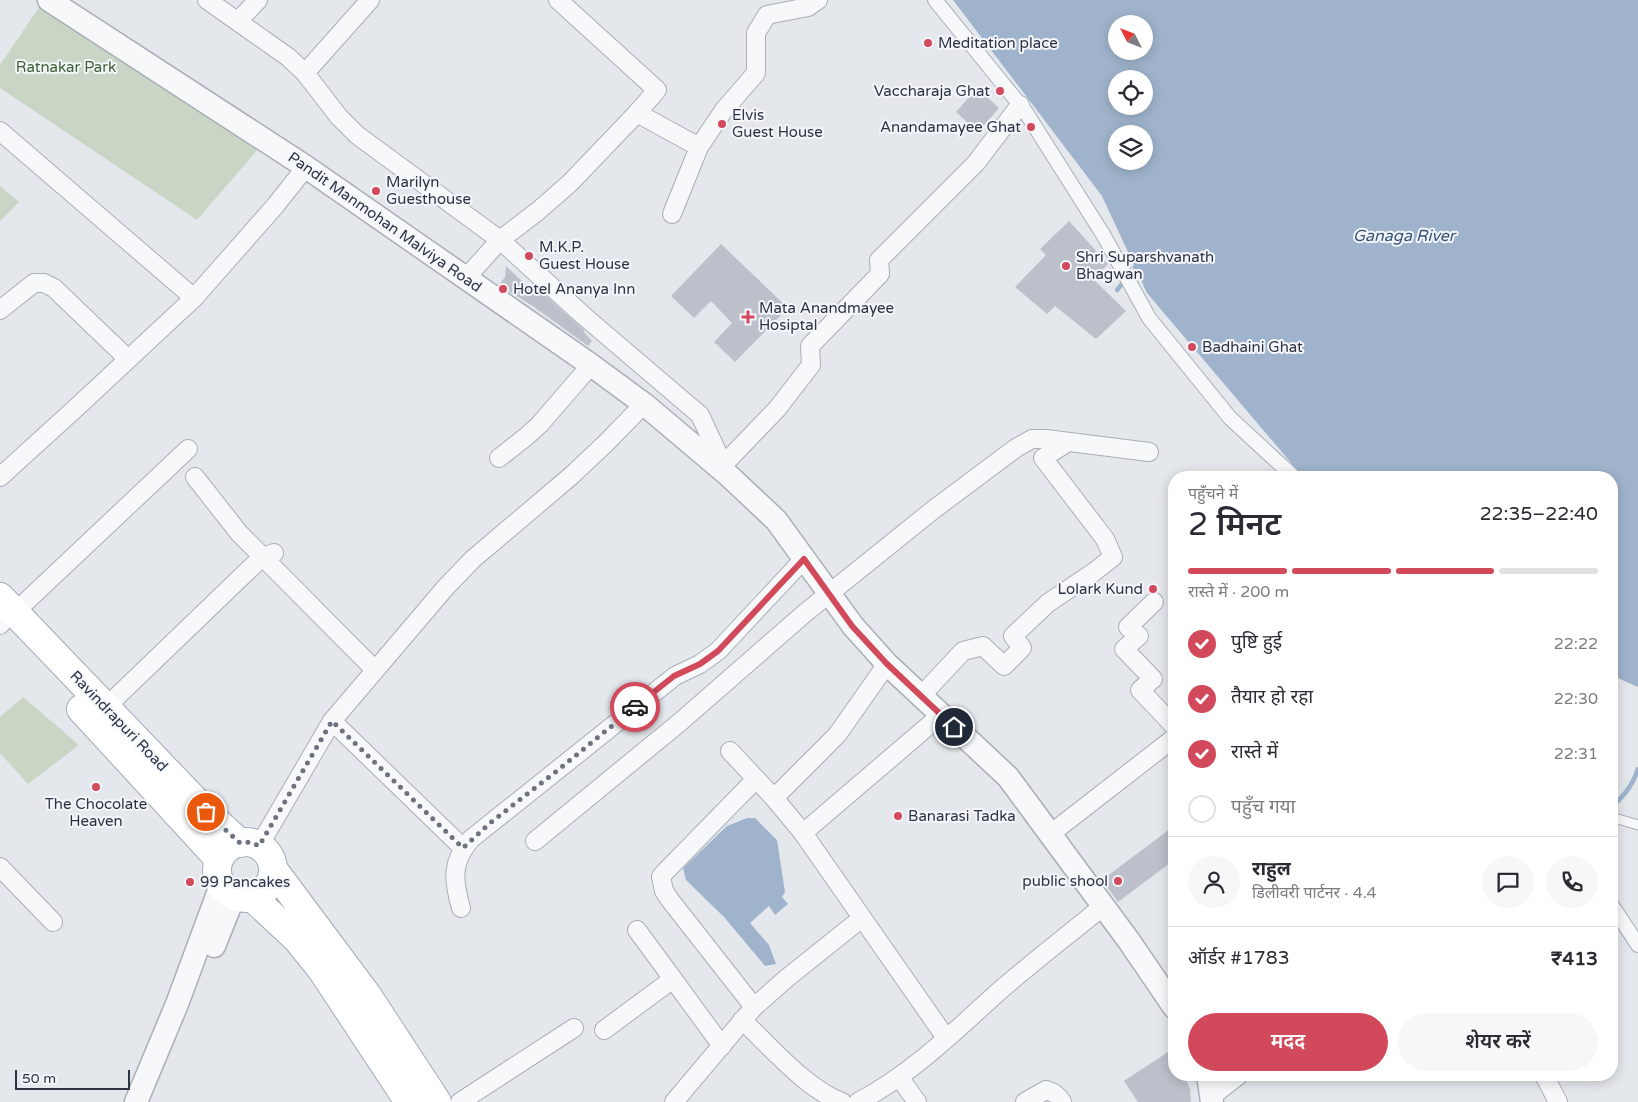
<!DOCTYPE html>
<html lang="hi">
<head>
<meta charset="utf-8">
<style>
  :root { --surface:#fff; --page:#f7f7f7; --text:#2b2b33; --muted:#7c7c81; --line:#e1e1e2; --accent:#d1495b }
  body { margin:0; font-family:"Varela Round","Noto Sans Devanagari",sans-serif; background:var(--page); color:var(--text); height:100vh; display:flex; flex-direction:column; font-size:19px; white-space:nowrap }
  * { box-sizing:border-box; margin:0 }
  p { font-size:16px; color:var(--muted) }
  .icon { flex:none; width:28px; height:28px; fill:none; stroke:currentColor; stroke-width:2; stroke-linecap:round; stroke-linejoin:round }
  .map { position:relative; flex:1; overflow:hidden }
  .drawer { position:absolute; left:1168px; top:471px; width:450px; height:610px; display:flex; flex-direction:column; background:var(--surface); border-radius:20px; box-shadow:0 2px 12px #0003 }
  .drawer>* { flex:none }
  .needle { width:32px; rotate:312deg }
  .fabs { position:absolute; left:1108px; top:15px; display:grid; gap:10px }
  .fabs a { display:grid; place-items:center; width:45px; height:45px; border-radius:50%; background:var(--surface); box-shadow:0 2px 12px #0003; font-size:25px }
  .scale { position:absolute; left:15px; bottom:12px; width:115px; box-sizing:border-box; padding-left:5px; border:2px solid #2b3445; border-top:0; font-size:14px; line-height:18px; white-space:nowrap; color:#2b3445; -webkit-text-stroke:4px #f4f6f9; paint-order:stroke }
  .pin { position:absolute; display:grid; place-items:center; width:42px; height:42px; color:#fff; margin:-21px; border:2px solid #fff; border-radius:50%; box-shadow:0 1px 5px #0007 }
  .courier { position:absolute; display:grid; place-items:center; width:50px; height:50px; margin:-25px; border:4px solid #d1495b; border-radius:50%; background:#fff; color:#222; box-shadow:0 1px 6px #0007 }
  .headline em { font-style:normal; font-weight:600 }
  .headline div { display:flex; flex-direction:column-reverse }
  .headline { display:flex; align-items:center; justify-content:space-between; height:85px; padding:0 20px }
  h1 { font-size:32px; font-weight:600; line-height:38px }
  .bar { display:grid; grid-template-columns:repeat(4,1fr); gap:8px 5px; align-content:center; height:60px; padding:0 20px }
  .bar i { height:6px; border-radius:4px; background:var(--line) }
  .bar .active { background:var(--accent) }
  .bar p { grid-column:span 4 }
  .line { display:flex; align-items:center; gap:12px; padding:0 20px; border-top:1px solid var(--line) }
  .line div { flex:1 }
  .round { display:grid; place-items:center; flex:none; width:52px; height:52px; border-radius:26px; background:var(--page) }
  ol { padding:0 20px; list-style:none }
  li { display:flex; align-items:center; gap:15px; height:55px }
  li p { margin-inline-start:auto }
  li .icon { padding:5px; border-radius:50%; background:var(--accent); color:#fff; stroke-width:4 }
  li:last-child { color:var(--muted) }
  li i { width:28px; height:28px; border:2px solid var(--line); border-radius:50% }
  .primary-button { display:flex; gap:10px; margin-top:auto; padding:10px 20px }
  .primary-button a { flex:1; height:58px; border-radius:30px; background:var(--accent); color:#fff; font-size:20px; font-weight:600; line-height:58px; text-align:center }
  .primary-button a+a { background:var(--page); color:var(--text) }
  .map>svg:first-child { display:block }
  .green { fill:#c9d6c5 }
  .water { fill:#9fb4cc; fill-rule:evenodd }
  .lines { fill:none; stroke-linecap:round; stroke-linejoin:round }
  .stream { stroke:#9fb4cc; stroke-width:4.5 }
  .building { fill:#bbc0ca }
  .service-casing { stroke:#a9aeb7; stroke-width:11 }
  .pedestrian-casing { stroke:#a9aeb7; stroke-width:16 }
  .minor-casing { stroke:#a9aeb7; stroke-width:20 }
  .tertiary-casing { stroke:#a9aeb7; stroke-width:25 }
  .primary-casing { stroke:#a3abb8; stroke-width:30 }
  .service { stroke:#f7f8fa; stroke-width:9 }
  .pedestrian { stroke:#f7f8fa; stroke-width:14 }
  .minor { stroke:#f7f8fa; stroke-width:18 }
  .tertiary { stroke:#f7f8fa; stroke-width:22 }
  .primary { stroke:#fff; stroke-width:28 }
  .done { stroke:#6c737f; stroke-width:5; stroke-dasharray:0 9 }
  .route { stroke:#d1495b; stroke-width:6 }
  .poi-dot { fill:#d1495b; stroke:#f4f6f9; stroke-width:2 }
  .labels { text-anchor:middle; stroke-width:4; stroke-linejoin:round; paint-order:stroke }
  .poi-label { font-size:15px; fill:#2b3445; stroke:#f4f6f9; text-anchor:start }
  .park-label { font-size:15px; fill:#3f6138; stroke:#f4f6f9 }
  .street-label { font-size:15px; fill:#2b3445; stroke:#f4f6f9 }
  .water-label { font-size:16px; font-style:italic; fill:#34527a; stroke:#f4f6f9 }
</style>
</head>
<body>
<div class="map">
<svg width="1638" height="1102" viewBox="0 0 1638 1102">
  <rect width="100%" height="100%" fill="#e4e7ec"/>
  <!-- green -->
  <g class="green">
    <path d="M 44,0 L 266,140 L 197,220 L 0,88 L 0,65 Z"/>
    <path d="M 0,186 L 19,202 L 0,221 Z"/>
    <path d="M 23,697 L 79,745 L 28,784 L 0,753 L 0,717 Z"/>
  </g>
  <!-- water -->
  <g class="water">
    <path d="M 953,0 L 1638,0 L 1638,687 L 1611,675 L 1611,478 L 1303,477 L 1147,293 L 1102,196 ZM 1116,24 L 1144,24 L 1144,51 L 1116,51 ZM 1116,79 L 1144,79 L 1144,106 L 1116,106 ZM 1116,134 L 1144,134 L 1144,161 L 1116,161 Z"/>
    <path d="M 747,818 L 755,818 L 777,840 L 785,892 L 782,897 L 788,904 L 775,915 L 769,906 L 750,923 L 769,945 L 776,964 L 765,966 L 724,917 L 686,880 L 683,868 L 727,826 Z"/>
  </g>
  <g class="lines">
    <!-- stream -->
    <g class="stream">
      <path d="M 1117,290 L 1127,278 L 1138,273 L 1135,267"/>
      <path d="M 1618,801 C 1628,791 1634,782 1638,769"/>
    </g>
  </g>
  <!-- building -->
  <g class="building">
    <path d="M 977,88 L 999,108 L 978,132 L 956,112 Z"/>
    <path d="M 1069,221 L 1108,264 L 1093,279 L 1126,311 L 1096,339 L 1055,306 L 1047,314 L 1015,287 L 1046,255 L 1040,249 Z"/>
    <path d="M 721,244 L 788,308 L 735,362 L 714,342 L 732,323 L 711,301 L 694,318 L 671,296 Z"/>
    <path d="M 506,266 L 528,287 L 530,286 L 534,290 L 537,288 L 584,330 L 584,332 L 592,341 L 588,346 L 534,307 L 499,285 L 505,277 Z"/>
    <path d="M 1174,826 L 1174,860 L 1118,902 L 1102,880 Z"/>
    <path d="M 1174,1048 L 1174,1075 L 1184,1075 L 1190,1089 L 1191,1102 L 1138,1102 L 1124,1081 Z"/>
  </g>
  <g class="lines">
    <!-- service casing -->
    <g class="service-casing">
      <path id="service" d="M 1611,817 L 1638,825"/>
    </g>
    <!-- pedestrian casing -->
    <g class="pedestrian-casing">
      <g id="pedestrian">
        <path d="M 935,0 L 1025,111 L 1104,236 L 1149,318 L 1230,418 L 1295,478"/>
        <path d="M 1611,904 L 1638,945"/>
      </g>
    </g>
    <!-- minor casing -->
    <g class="minor-casing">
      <g id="minor">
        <path d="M 207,0 L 288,57 L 305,73 L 339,117 L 357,135 L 500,240 L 585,317 L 700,415 L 726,471"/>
        <path d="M 558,0 L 657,90 L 637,113"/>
        <path d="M 238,21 L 258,0"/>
        <path d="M 305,73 L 370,0"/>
        <path d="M 0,131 L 194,298"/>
        <path d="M 672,214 L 699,147"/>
        <path d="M 466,278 L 500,240 L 538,211 L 570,183 L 637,113 L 699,147 L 724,110 L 756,73 L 756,33 L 767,15 L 808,7 L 818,0"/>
        <path d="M 0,310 L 34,283 L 44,283 L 54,288 L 128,359"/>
        <path d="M 499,458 L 527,436 L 540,424 L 591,365"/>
        <path d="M 723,465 L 777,409 L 811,365 L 810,346 L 880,274 L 879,260 L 976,163 L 1020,105"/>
        <path d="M 0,477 L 77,407 L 194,298 L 275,206 L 306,167"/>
        <path d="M 195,477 L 239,533 L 375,670"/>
        <path d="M 1154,602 L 1128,627 L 1139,636 L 1124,649 L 1153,679 L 1140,690 L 1174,726"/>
        <path d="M 15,612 L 188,449"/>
        <path d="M 0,625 L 2,623"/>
        <path d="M 921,696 L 963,651 L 983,646 L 1004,666 L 1022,648 L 1013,636 L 1048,603 L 1094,572 L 1113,557 L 1105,539 L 1043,458 L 1068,442"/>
        <path d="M 105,708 L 261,558 L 274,553"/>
        <path d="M 332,721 L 463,848"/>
        <path d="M 730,751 L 774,798 L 803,833 L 946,1038"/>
        <path d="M 774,798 L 837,735 L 887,664"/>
        <path d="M 803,833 L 941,715"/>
        <path d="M 1049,835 L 1174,738"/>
        <path d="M 535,841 L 679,723 L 805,613 L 933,510 L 1016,448 L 1032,439 L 1046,439 L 1149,452"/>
        <path d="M 259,846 L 332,721 L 446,587 L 473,559 L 571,476 L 606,443 L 644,404"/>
        <path d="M 0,867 L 53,922"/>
        <path d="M 461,908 C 453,880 451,862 471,839 L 675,676 L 700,664 L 718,651 L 804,559"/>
        <path d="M 637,930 L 722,1046"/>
        <path d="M 754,1007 L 670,900 L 664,891 L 661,877 L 664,873 L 756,779"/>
        <path d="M 742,1020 C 769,1045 807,1090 842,1102"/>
        <path d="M 604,1030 L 673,979"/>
        <path d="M 1544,1075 L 1558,1102"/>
        <path d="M 899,1077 L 917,1102"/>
        <path d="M 1212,1096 L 1239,1075"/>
        <path d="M 460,1102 L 574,1028"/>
        <path d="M 674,1102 L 754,1007 L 787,978 L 862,918"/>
        <path d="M 858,1102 C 910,1075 953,1033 996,994 C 1030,964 1067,936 1102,907"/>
        <path d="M 1025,1102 L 1046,1090 C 1054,1092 1058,1095 1062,1102"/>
      </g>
    </g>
    <!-- tertiary casing -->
    <g class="tertiary-casing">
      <g id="tertiary">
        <path d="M 49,0 L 306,167 L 591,365 L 644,404 L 727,474 L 776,520 L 853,626 L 887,664 L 1008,777 L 1129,941 L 1174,1007"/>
        <path d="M 214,946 L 234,896"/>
        <path d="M 1208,1075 L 1212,1102"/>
        <path d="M 136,1102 L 177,1004 L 221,885"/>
      </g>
    </g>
    <!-- primary casing -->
    <g class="primary-casing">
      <g id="primary">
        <path d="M 0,597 L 206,812 L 240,843"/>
        <path d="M 81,709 L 219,859"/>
        <circle cx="245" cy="870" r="28"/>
        <path d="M 273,869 L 367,995 L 437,1102"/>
        <path d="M 252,897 L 297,939 L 322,970 L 409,1102"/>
      </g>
    </g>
    <!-- service -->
    <use href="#service" class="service"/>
    <!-- pedestrian -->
    <use href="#pedestrian" class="pedestrian"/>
    <!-- minor -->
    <use href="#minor" class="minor"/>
    <!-- tertiary -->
    <use href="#tertiary" class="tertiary"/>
    <!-- primary -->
    <use href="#primary" class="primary"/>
  </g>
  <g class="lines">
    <!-- done -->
    <path class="done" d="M 206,812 L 240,843 L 250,842 L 259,846 L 332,721 L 463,848 L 490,823 L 558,770 L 635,707"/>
    <!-- route -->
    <path class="route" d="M 635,707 L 674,676 L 700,664 L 718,651 L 804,559 L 852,626 L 887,664 L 954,727"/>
  </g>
  <!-- markers -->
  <g class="poi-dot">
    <circle cx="928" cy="43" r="5"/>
    <circle cx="1000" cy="91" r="5"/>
    <circle cx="722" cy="124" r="5"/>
    <circle cx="1031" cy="127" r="5"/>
    <circle cx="376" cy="191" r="5"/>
    <circle cx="529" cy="256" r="5"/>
    <circle cx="1066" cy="266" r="5"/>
    <circle cx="503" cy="289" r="5"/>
    <path d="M745.5 309.5h5v5h5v5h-5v5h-5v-5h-5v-5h5z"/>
    <circle cx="1192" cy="347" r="5"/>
    <circle cx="1153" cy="589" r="5"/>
    <circle cx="96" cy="787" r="5"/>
    <circle cx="898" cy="816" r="5"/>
    <circle cx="1118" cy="881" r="5"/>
    <circle cx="190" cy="882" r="5"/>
  </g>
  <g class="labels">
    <!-- poi labels -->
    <g class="poi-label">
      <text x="938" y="48">Meditation place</text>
      <text x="990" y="96" text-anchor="end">Vaccharaja Ghat</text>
      <text x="732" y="120">Elvis<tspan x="732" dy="17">Guest House</tspan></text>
      <text x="1021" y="132" text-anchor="end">Anandamayee Ghat</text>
      <text x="386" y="187">Marilyn<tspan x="386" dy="17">Guesthouse</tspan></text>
      <text x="539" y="252">M.K.P.<tspan x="539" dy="17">Guest House</tspan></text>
      <text x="1076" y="262">Shri Suparshvanath<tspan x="1076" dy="17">Bhagwan</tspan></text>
      <text x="513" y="294">Hotel Ananya Inn</text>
      <text x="759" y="313">Mata Anandmayee<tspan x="759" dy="17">Hosiptal</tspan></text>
      <text x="1202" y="352">Badhaini Ghat</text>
      <text x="1143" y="594" text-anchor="end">Lolark Kund</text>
      <text x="96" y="809" text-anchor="middle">The Chocolate<tspan x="96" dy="17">Heaven</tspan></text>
      <text x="908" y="821">Banarasi Tadka</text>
      <text x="1108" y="886" text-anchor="end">public shool</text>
      <text x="200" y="887">99 Pancakes</text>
    </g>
    <!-- park labels -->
    <g class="park-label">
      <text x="66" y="72">Ratnakar Park</text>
    </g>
    <!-- street labels -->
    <g class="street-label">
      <text transform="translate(385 222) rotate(35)" y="5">Pandit Manmohan Malviya Road</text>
      <text transform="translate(119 721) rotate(46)" y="5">Ravindrapuri Road</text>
    </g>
    <!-- water labels -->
    <g class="water-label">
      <text x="1404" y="241">Ganaga River</text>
    </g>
  </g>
</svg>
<div class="fabs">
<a><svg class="needle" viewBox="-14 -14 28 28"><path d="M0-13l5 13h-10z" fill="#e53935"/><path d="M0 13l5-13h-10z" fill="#7c7c81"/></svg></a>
<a><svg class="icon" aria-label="locate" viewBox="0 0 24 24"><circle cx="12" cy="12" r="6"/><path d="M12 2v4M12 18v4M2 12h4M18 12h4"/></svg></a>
<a><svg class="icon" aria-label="layers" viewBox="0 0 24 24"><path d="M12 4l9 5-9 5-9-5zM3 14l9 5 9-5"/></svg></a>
</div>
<div class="scale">50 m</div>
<div class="pin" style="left:206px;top:812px;background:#ea580c"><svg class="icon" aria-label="bag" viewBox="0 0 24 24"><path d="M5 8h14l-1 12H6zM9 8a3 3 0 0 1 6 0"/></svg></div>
<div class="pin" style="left:954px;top:727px;background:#1f2937"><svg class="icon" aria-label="home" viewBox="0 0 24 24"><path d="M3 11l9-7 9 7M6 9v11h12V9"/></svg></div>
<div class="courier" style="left:635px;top:707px"><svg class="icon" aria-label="car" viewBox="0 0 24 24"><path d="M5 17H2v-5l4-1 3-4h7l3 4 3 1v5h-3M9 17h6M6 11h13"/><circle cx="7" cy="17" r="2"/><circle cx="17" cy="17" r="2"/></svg></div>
<section class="drawer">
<div class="headline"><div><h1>2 मिनट</h1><p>पहुँचने में</p></div><em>22:35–22:40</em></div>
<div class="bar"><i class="active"></i><i class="active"></i><i class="active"></i><i></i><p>रास्ते में · 200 m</p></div>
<ol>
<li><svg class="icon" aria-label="check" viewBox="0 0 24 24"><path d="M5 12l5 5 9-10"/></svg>पुष्टि हुई<p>22:22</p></li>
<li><svg class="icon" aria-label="check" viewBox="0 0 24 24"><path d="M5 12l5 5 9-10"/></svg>तैयार हो रहा<p>22:30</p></li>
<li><svg class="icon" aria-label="check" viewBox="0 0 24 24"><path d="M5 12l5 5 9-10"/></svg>रास्ते में<p>22:31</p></li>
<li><i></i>पहुँच गया</li>
</ol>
<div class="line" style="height:90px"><a class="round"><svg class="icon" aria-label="person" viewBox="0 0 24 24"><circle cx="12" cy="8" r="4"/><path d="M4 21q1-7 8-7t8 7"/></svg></a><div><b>राहुल</b><p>डिलीवरी पार्टनर · 4.4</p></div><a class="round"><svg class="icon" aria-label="chat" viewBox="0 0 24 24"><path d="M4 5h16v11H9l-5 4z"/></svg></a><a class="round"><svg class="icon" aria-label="phone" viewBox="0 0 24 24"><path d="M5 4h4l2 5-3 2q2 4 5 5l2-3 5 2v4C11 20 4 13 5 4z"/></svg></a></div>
<div class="line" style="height:65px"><div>ऑर्डर #1783</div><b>₹413</b></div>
<div class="primary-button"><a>मदद</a><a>शेयर करें</a></div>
</section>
</div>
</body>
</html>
